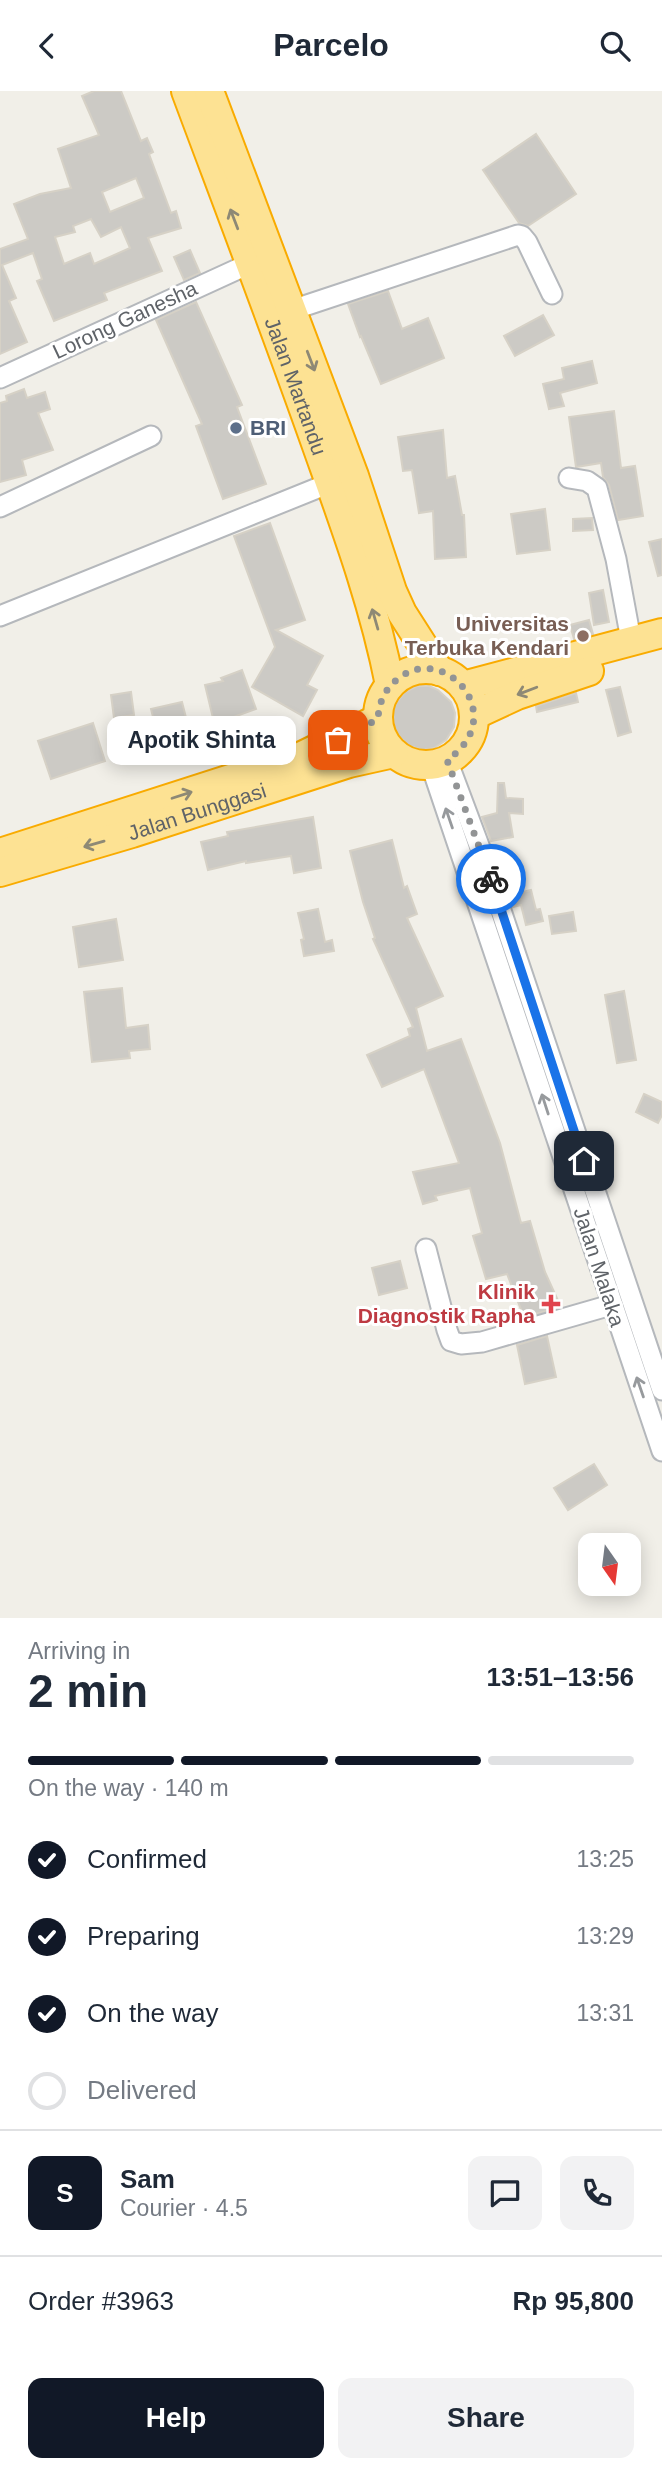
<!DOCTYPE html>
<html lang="en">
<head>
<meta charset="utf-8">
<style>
  :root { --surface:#fff; --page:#f2f2f3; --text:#1f2937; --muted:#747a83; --line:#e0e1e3; --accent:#111827 }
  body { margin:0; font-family:Arial,sans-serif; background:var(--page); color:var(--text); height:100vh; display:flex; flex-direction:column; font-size:26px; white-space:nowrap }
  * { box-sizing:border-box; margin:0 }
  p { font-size:23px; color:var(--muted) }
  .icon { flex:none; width:38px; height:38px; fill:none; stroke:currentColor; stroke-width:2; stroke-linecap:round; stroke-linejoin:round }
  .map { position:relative; height:1527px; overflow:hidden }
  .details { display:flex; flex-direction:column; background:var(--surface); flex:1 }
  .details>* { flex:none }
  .needle { width:46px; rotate:166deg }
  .controls { position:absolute; left:578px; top:1442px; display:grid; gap:14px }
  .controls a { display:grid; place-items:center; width:63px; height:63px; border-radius:14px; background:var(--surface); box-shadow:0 4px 18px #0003; font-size:35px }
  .pin { position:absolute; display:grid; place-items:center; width:60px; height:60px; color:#fff; margin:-30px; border-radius:14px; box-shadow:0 4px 10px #0006 }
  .courier { position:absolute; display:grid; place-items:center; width:70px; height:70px; margin:-35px; border:5px solid #1a73e8; border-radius:50%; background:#fff; color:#222; box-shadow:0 2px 9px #0007 }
  .bubble { position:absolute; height:49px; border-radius:14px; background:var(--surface); box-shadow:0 4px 18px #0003; font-size:23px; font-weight:700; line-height:49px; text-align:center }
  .overview em { font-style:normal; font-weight:700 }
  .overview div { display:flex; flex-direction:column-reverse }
  .overview { display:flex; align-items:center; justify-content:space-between; height:119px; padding:0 28px }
  h1 { font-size:46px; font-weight:700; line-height:52px }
  .bar { display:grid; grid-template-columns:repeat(4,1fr); gap:10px 7px; align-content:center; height:84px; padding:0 28px }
  .bar i { height:9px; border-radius:5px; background:var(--line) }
  .bar .selected { background:var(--accent) }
  .bar p { grid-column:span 4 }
  .line { display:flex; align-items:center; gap:18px; padding:0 28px; border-top:2px solid var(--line) }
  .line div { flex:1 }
  .round { display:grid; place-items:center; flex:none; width:74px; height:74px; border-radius:14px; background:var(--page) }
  ol { padding:0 28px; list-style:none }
  li { display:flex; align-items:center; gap:21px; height:77px }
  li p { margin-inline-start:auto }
  li .icon { padding:7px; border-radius:50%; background:var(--accent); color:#fff; stroke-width:4 }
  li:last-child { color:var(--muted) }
  li i { width:38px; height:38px; border:4px solid var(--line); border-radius:50% }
  .primary-button { display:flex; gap:14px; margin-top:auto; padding:14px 28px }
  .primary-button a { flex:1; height:80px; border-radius:14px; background:var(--accent); color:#fff; font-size:28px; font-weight:700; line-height:80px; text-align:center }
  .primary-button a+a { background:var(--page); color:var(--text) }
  header { display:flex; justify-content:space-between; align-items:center; height:91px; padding:0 28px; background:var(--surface); font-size:32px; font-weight:700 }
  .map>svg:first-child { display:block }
  .building { fill:#cccac5; stroke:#d6d1c6; stroke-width:2; fill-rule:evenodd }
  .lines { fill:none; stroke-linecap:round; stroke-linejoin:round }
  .minor-casing { stroke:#b5b8bc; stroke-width:23 }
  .highway-casing { stroke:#f9ab00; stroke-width:32 }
  .minor { stroke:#fff; stroke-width:19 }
  .highway { stroke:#fde293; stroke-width:28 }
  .oneway { stroke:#8e8975 }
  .oneway2 { stroke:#979a9d }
  .done { stroke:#929495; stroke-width:7; stroke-dasharray:0 12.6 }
  .route { stroke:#1a73e8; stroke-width:9 }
  .service-dot { fill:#5c6f8a; stroke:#fff; stroke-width:2.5 }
  .education-dot { fill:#8d6e63; stroke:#fff; stroke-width:2.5 }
  .health-dot { fill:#e0444e; stroke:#fff; stroke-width:2.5 }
  .labels { text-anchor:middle; stroke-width:6; stroke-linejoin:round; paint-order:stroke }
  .street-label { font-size:21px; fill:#5f6368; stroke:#fff }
  .service-label { font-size:21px; font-weight:bold; fill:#4e5e75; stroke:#fff; text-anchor:start }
  .education-label { font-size:21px; font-weight:bold; fill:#785e54; stroke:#fff; text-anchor:end }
  .health-label { font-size:21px; font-weight:bold; fill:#be3a42; stroke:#fff; text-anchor:end }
</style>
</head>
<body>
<header><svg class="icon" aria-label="back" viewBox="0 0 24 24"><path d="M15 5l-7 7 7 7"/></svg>Parcelo<svg class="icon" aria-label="search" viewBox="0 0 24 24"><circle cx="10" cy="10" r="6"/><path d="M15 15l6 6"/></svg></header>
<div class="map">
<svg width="662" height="1527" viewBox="0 0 662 1527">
  <rect width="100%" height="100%" fill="#f1efe8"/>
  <!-- building -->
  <g class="building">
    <path d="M 94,0 L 121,0 L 141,50 L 147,47 L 153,61 L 149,63 L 171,122 L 176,120 L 181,137 L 148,147 L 162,180 L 104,202 L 107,209 L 54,230 L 37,190 L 42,188 L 33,162 L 2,174 L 16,207 L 9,210 L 27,251 L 0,263 L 0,158 L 28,148 L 14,113 L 40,103 L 71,97 L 58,58 L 99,44 L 82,5 ZM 136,87 L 144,107 L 110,121 L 102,101 ZM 91,128 L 101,146 L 121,136 L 130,157 L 94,173 L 90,162 L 64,173 L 55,146 L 75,141 L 73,135 Z"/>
    <path d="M 536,43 L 576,103 L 528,135 L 519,132 L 483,79 Z"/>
    <path d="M 190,159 L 200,182 L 184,189 L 174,166 Z"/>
    <path d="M 388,200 L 402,238 L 428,227 L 444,267 L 381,293 L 361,245 L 360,246 L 348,213 Z"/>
    <path d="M 196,211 L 242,314 L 237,316 L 266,393 L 223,408 L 196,335 L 202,333 L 156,229 Z"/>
    <path d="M 543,224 L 554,244 L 515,265 L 504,245 Z"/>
    <path d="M 592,270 L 597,292 L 560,302 L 564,315 L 549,318 L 543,293 L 564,288 L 562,277 Z"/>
    <path d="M 24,298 L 27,307 L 45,301 L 50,318 L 38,322 L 53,359 L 22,369 L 26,384 L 0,391 L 0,312 L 7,310 L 6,305 Z"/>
    <path d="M 614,320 L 621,377 L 635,375 L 643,425 L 618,429 L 609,394 L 603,386 L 601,372 L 576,376 L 569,326 Z"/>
    <path d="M 443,339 L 447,387 L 455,385 L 462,424 L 464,424 L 466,466 L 435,468 L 433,420 L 419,422 L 412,379 L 403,380 L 398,346 Z"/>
    <path d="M 545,418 L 550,459 L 517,463 L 511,423 Z"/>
    <path d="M 592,427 L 593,439 L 573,440 L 573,428 Z"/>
    <path d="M 270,432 L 305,529 L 276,539 L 323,565 L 307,594 L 317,599 L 303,625 L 252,596 L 275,556 L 234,445 Z"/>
    <path d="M 662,448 L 662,484 L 658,485 L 649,451 Z"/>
    <path d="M 603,499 L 609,531 L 594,534 L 589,502 Z"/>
    <path d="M 589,529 L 593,543 L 574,548 L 570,534 Z"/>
    <path d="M 242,579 L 256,618 L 228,628 L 233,649 L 219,652 L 205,594 L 223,590 L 221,587 Z"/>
    <path d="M 417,595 L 429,595 L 438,599 L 451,611 L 455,622 L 454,636 L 446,649 L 434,657 L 423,659 L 409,655 L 394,640 L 393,616 L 405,601 Z"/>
    <path d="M 620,596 L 631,641 L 618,645 L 606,599 Z"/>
    <path d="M 131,601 L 134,624 L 114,627 L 111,604 Z"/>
    <path d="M 576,602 L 578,611 L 537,621 L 536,615 Z"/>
    <path d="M 182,611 L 193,654 L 162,662 L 151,618 Z"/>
    <path d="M 93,632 L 105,670 L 51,688 L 38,650 Z"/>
    <path d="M 498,692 L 504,692 L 506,707 L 523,708 L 523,723 L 509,722 L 513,746 L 491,750 L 482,726 L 497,722 Z"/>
    <path d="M 313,726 L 321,777 L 294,782 L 291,765 L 246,772 L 246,770 L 208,779 L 201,751 L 228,745 L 227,741 Z"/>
    <path d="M 392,749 L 404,797 L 407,795 L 417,823 L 407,827 L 443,905 L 416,917 L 427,960 L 461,948 L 500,1052 L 521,1132 L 530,1130 L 545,1181 L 561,1216 L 524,1226 L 507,1183 L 486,1188 L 473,1145 L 482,1142 L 470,1097 L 435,1105 L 437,1109 L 423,1113 L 413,1081 L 459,1072 L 424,978 L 382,996 L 367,964 L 410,945 L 408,938 L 413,936 L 373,848 L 375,847 L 363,811 L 350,760 Z"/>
    <path d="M 531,799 L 536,819 L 540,818 L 543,830 L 526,834 L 521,814 L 513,816 L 510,804 Z"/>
    <path d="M 318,818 L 325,851 L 332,849 L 334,860 L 304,865 L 301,849 L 304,848 L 298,822 Z"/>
    <path d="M 573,821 L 576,840 L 552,843 L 549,825 Z"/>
    <path d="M 116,828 L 123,869 L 79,876 L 73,836 Z"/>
    <path d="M 122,897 L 126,937 L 148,934 L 150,958 L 129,960 L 130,967 L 92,971 L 84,901 Z"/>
    <path d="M 624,900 L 636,969 L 617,972 L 605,904 Z"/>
    <path d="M 644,1003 L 662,1011 L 662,1024 L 658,1032 L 636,1021 Z"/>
    <path d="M 400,1170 L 407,1197 L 379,1204 L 372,1177 Z"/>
    <path d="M 547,1245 L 556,1286 L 525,1293 L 517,1254 Z"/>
    <path d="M 594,1373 L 607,1394 L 568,1419 L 554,1397 Z"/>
  </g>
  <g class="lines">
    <!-- minor casing -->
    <g class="minor-casing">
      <g id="minor">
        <path d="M 292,219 L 518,144 L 522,145 L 527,151 L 552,203"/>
        <path d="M 0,287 L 251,172"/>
        <path d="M 569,387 L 587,390 L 597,397 L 616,468 L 631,549"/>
        <path d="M 0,416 L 151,345"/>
        <path d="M 0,525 L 330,392"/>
        <path d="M 447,669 L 480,757 L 662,1299"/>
        <path d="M 431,674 L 662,1360"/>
        <path d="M 426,1158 L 447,1239 L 451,1250 L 461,1253 L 482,1251 L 611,1214"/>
      </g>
    </g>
    <!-- highway casing -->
    <g class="highway-casing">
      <g id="highway">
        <path id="s1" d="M 186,0 C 230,118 275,236 317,355 C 345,434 374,512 390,594"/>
        <path d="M 209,0 L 354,385 L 392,500 L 402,522 L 439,580"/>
        <circle cx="426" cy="626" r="48"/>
        <path d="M 463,595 L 662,542"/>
        <path d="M 474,624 L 517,604 L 589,580"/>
        <path d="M 3,761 L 302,665 L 378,628"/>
        <path id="s2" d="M 0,781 L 132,742 L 349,672 L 394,662"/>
      </g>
    </g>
    <!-- minor -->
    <use href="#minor" class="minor"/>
    <!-- highway -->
    <use href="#highway" class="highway"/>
  </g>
  <!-- one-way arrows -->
  <defs><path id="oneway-shaft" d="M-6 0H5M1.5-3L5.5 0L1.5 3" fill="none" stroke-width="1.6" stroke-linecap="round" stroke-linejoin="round" transform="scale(1.75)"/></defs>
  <g class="oneway">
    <use href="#oneway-shaft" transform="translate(234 128) rotate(-111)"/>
    <use href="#oneway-shaft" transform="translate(311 270) rotate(69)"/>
    <use href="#oneway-shaft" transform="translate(375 528) rotate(-106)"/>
    <use href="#oneway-shaft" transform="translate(527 600) rotate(159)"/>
    <use href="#oneway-shaft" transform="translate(182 704) rotate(-18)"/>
    <use href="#oneway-shaft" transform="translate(94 753) rotate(164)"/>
  </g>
  <g class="oneway2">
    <use href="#oneway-shaft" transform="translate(449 727) rotate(-109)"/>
    <use href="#oneway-shaft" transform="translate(545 1013) rotate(-108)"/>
    <use href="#oneway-shaft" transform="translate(640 1296) rotate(-109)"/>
  </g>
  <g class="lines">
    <!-- done -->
    <path class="done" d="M 338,649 L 378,628 C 379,610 385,598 399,587 C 446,551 511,626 447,669 L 491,788"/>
    <!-- route -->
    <path class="route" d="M 491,788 L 584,1070"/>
  </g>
  <!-- markers -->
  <circle class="service-dot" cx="236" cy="337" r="7"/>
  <circle class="education-dot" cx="583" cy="545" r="7"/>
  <path class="health-dot" d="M547.5 1202.5h7v7h7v7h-7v7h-7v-7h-7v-7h7z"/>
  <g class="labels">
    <!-- street labels -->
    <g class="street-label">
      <text transform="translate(125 229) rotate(-25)" y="7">Lorong Ganesha</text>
      <text dy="7" stroke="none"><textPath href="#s1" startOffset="315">Jalan Martandu</textPath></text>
      <text dy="7" stroke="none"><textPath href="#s2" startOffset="206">Jalan Bunggasi</textPath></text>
      <text transform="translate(599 1176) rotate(72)" y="7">Jalan Malaka</text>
    </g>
    <!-- service labels -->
    <g class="service-label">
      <text x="250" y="344">BRI</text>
    </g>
    <!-- education labels -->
    <g class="education-label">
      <text x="569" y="540">Universitas<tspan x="569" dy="24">Terbuka Kendari</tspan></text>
    </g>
    <!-- health labels -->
    <g class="health-label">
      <text x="535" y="1208">Klinik<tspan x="535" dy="24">Diagnostik Rapha</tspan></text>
    </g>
  </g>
</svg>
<div class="controls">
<a><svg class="needle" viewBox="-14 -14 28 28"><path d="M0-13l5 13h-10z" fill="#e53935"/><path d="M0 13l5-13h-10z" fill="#747a83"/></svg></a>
</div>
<div class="pin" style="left:338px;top:649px;background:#ea580c"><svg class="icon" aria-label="bag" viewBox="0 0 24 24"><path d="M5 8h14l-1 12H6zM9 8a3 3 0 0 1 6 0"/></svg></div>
<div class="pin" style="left:584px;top:1070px;background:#1f2937"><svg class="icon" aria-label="home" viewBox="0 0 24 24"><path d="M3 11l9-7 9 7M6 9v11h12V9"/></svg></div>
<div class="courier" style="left:491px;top:788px"><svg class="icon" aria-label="bike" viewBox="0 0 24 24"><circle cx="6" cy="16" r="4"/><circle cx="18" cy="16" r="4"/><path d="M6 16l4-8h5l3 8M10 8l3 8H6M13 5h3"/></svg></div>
<div class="bubble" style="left:107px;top:625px;width:189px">Apotik Shinta</div>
</div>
<section class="details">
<div class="overview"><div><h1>2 min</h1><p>Arriving in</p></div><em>13:51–13:56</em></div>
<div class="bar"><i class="selected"></i><i class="selected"></i><i class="selected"></i><i></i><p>On the way · 140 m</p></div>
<ol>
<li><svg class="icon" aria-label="check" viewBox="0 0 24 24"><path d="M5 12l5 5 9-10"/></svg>Confirmed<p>13:25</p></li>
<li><svg class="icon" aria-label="check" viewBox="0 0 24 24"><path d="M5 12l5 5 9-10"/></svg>Preparing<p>13:29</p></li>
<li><svg class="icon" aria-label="check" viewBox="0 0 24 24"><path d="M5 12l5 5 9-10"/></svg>On the way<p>13:31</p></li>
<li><i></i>Delivered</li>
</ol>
<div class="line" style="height:126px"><b class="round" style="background:var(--accent);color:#fff">S</b><div><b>Sam</b><p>Courier · 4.5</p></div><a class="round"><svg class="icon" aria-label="chat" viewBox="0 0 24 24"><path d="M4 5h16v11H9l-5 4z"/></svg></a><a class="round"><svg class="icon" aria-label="phone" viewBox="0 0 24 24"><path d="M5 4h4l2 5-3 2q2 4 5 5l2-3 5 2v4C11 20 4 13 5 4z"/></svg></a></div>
<div class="line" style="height:91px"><div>Order #3963</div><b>Rp 95,800</b></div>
<div class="primary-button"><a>Help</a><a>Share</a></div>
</section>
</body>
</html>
